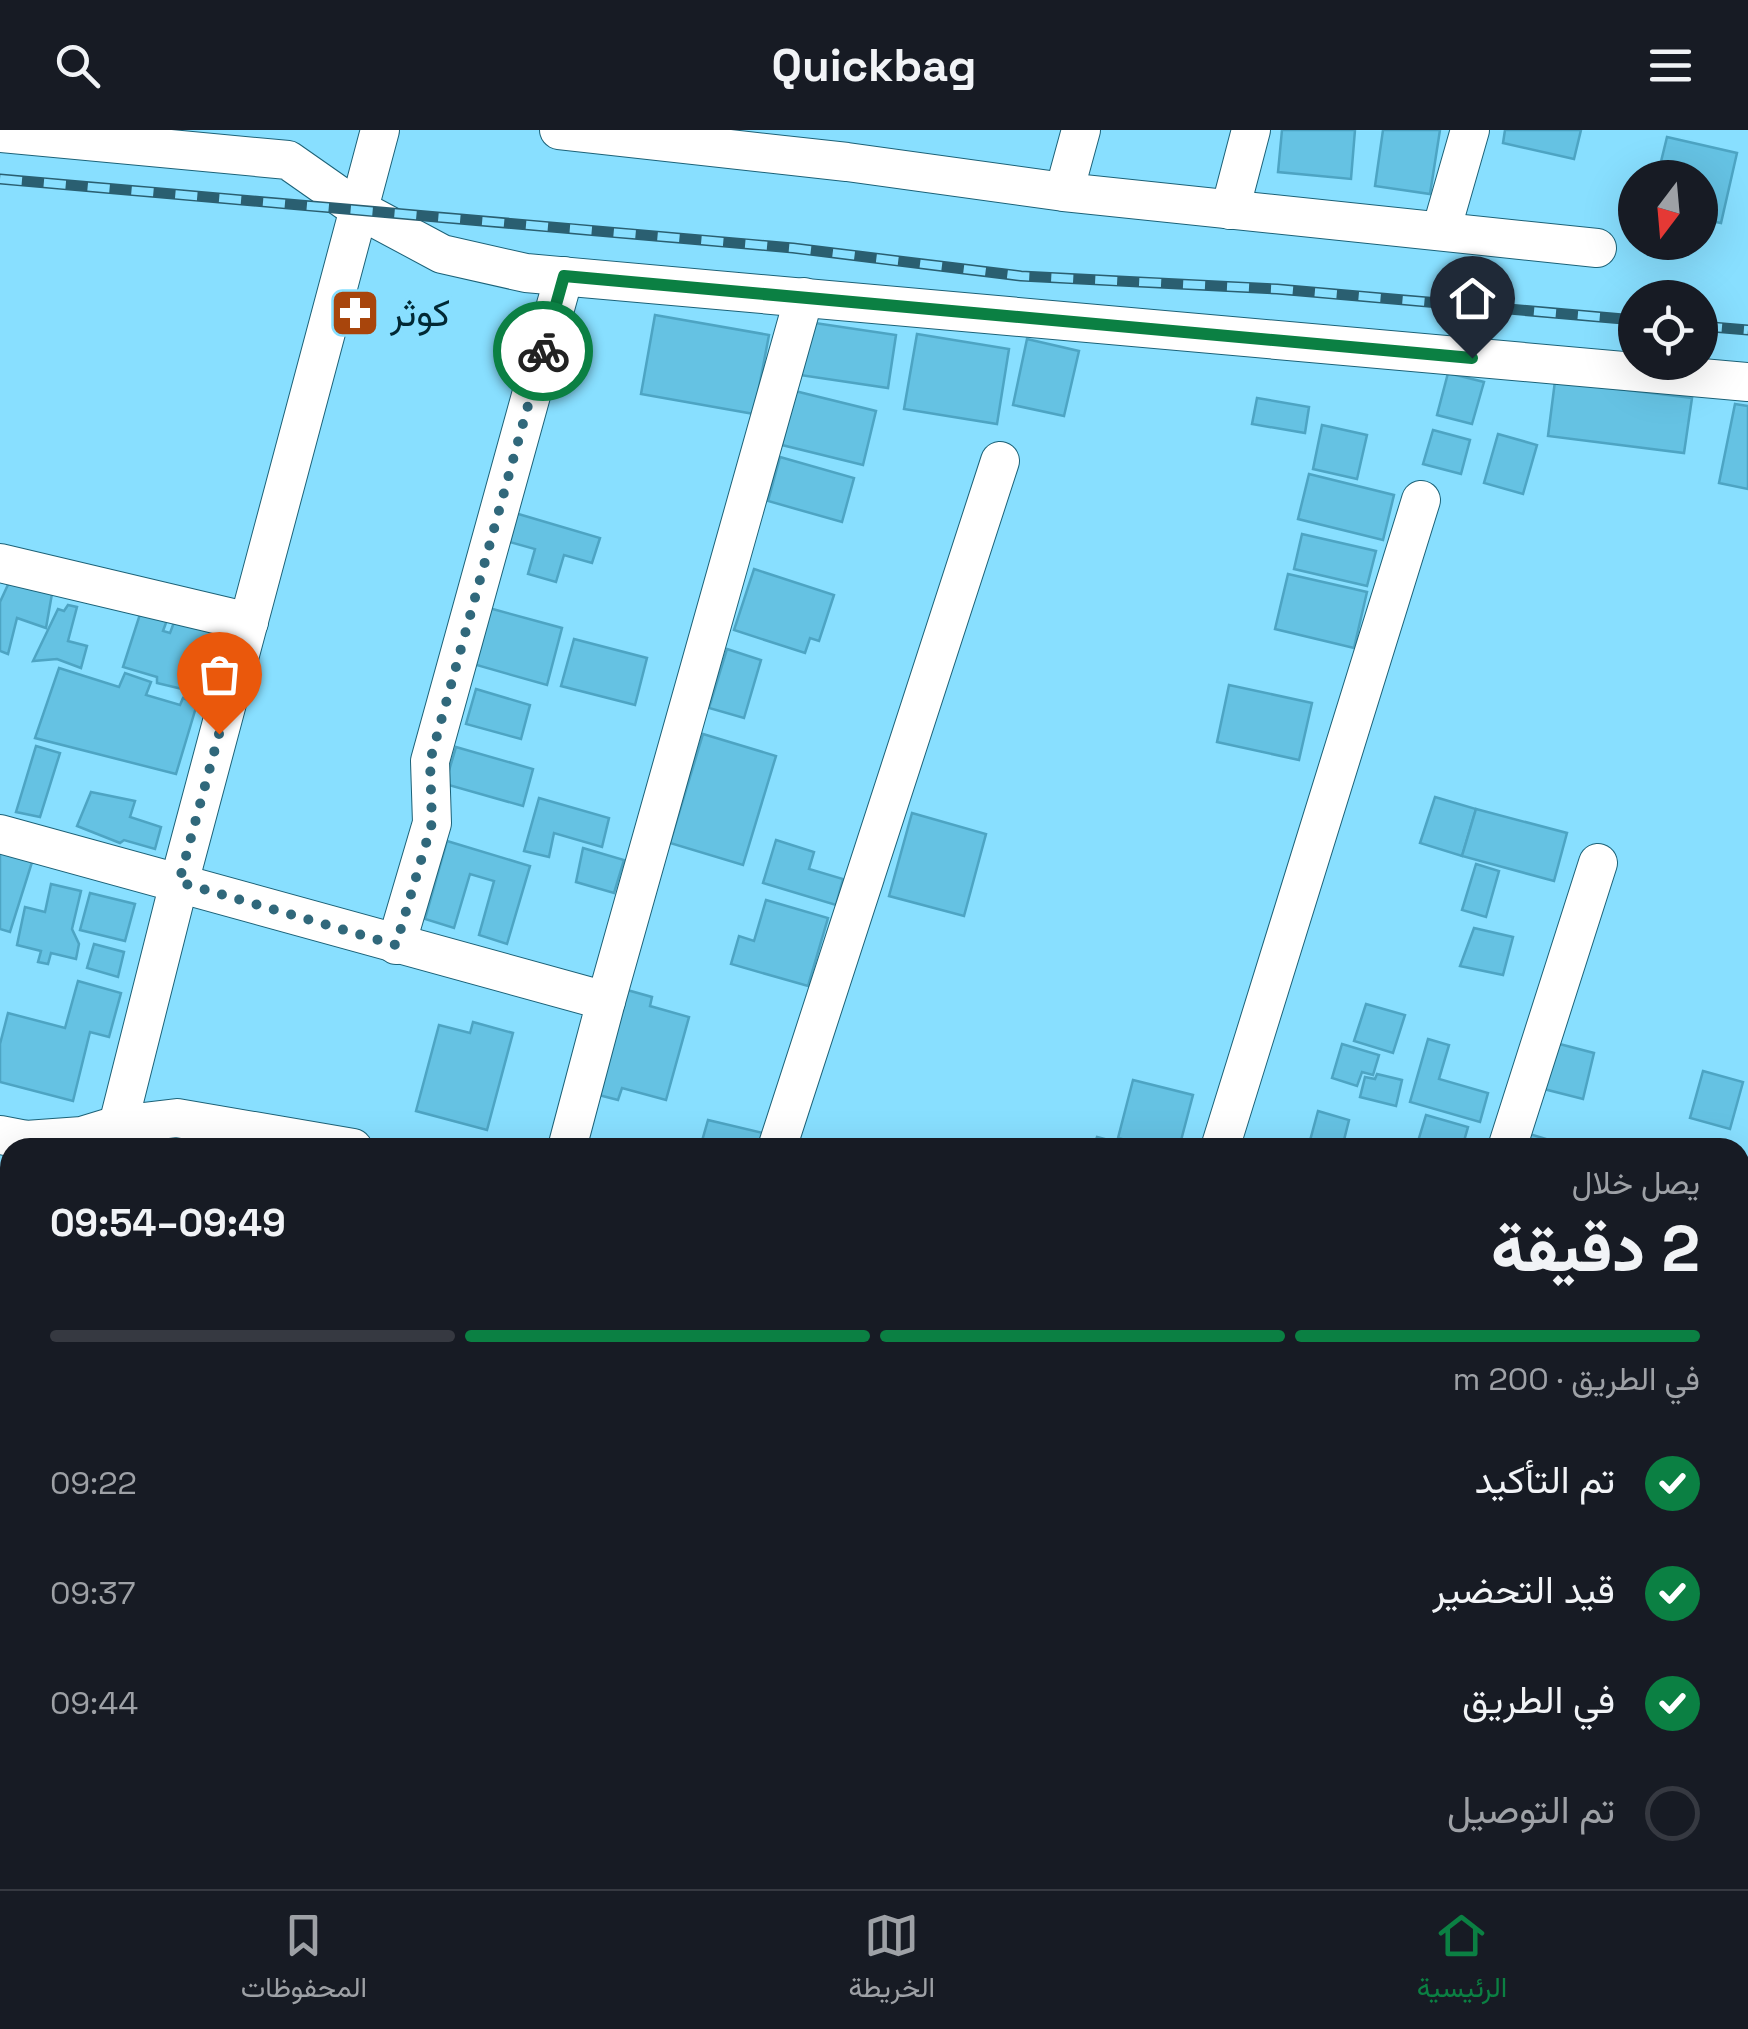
<!DOCTYPE html>
<html lang="ar">
<head>
<meta charset="utf-8">
<style>
  :root { --surface:#171b24; --page:#242831; --text:#f1f3f6; --muted:#9ea1a6; --line:#363941; --accent:#0b8043 }
  body { margin:0; font-family:"Space Grotesk",Vazirmatn,sans-serif; background:var(--page); color:var(--text); direction:rtl; height:100vh; display:flex; flex-direction:column; font-size:38px; white-space:nowrap }
  * { box-sizing:border-box; margin:0 }
  p { font-size:32px; color:var(--muted) }
  .icon { flex:none; width:55px; height:55px; fill:none; stroke:currentColor; stroke-width:2; stroke-linecap:round; stroke-linejoin:round }
  .map { position:relative; flex:1; overflow:hidden; direction:ltr }
  .details { position:absolute; left:0px; top:1008px; width:1750px; height:752px; display:flex; flex-direction:column; background:var(--surface); border-radius:30px 30px 0 0; box-shadow:0 10px 40px #0002; direction:rtl }
  .details>* { flex:none }
  .needle { width:65px; rotate:196deg }
  .tools { position:absolute; left:1618px; top:30px; display:grid; gap:20px }
  .tools a { display:grid; place-items:center; width:100px; height:100px; border-radius:50%; background:var(--surface); box-shadow:0 10px 40px #0002; font-size:50px }
  .pin { position:absolute; display:grid; place-items:center; width:85px; height:85px; color:#fff; margin:-102px -42px; border-radius:50% 50% 50% 0; rotate:-45deg; box-shadow:0 0 10px #0007 }
  .pin .icon { rotate:45deg }
  .courier { position:absolute; display:grid; place-items:center; width:100px; height:100px; margin:-50px; border:8px solid #0b8043; border-radius:50%; background:#fff; color:#222; box-shadow:0 2px 12px #0007 }
  .overview em { font-style:normal; font-weight:800 }
  .overview div { display:flex; flex-direction:column-reverse }
  .overview { display:flex; align-items:center; justify-content:space-between; height:170px; padding:0 50px }
  h1 { font-size:65px; font-weight:800; line-height:75px }
  .bar { display:grid; grid-template-columns:repeat(4,1fr); gap:15px 10px; align-content:center; height:120px; padding:0 50px }
  .bar i { height:12px; border-radius:8px; background:var(--line) }
  .bar .selected { background:var(--accent) }
  .bar p { grid-column:span 4 }
  ol { padding:0 50px; list-style:none }
  li { display:flex; align-items:center; gap:30px; height:110px }
  li p { margin-inline-start:auto }
  li .icon { padding:10px; border-radius:50%; background:var(--accent); color:#fff; stroke-width:4 }
  li:last-child { color:var(--muted) }
  li i { width:55px; height:55px; border:5px solid var(--line); border-radius:50% }
  header { display:flex; justify-content:space-between; align-items:center; height:130px; padding:0 50px; background:var(--surface); font-size:45px; font-weight:800 }
  .tab-bar { display:flex; justify-content:space-around; align-items:center; height:140px; border-top:2px solid var(--line); background:var(--surface); font-size:28px; color:var(--muted) }
  .tab-bar a { display:grid; justify-items:center; gap:5px }
  .tab-bar .selected { color:var(--accent) }
  .map>svg:first-child { display:block }
  .building { fill:#65c2e3; stroke:#4da4c3; stroke-width:2.5 }
  .lines { fill:none; stroke-linecap:round; stroke-linejoin:round }
  .minor-casing { stroke:#1c6278; stroke-width:40 }
  .minor { stroke:#fff; stroke-width:38 }
  .rail-casing { stroke:#2a5f71; stroke-width:11 }
  .rail { stroke:#88dfff; stroke-width:8; stroke-dasharray:22; stroke-linecap:butt }
  .done { stroke:#30687b; stroke-width:10; stroke-dasharray:0 18 }
  .route { stroke:#0b8043; stroke-width:12 }
  .labels { text-anchor:middle; stroke-width:8; stroke-linejoin:round; paint-order:stroke }
  .poi-label { font-size:38px; fill:#012834; stroke:#88dfff; text-anchor:start }
</style>
</head>
<body>
<header><svg class="icon" aria-label="menu" viewBox="0 0 24 24"><path d="M4 6h16M4 12h16M4 18h16"/></svg>Quickbag<svg class="icon" aria-label="search" viewBox="0 0 24 24"><circle cx="10" cy="10" r="6"/><path d="M15 15l6 6"/></svg></header>
<div class="map">
<svg width="1748" height="1759" viewBox="0 0 1748 1759">
  <rect width="100%" height="100%" fill="#88dfff"/>
  <!-- building -->
  <g class="building">
    <path d="M 1282,0 L 1355,0 L 1351,49 L 1278,42 Z"/>
    <path d="M 1383,0 L 1440,0 L 1430,64 L 1375,56 Z"/>
    <path d="M 1505,0 L 1581,0 L 1574,29 L 1503,13 Z"/>
    <path d="M 1667,7 L 1737,23 L 1721,93 L 1700,89 L 1700,48 L 1657,48 Z"/>
    <path d="M 655,185 L 769,205 L 754,284 L 641,264 Z"/>
    <path d="M 808,192 L 896,205 L 888,258 L 800,245 Z"/>
    <path d="M 917,204 L 1009,219 L 997,294 L 904,279 Z"/>
    <path d="M 1027,209 L 1079,221 L 1064,286 L 1013,275 Z"/>
    <path d="M 1448,243 L 1484,252 L 1472,294 L 1437,285 Z"/>
    <path d="M 1555,251 L 1692,268 L 1684,323 L 1548,306 Z"/>
    <path d="M 795,261 L 876,281 L 863,335 L 782,315 Z"/>
    <path d="M 1257,268 L 1309,277 L 1305,303 L 1252,294 Z"/>
    <path d="M 1735,274 L 1748,276 L 1748,359 L 1719,353 Z"/>
    <path d="M 1322,295 L 1367,305 L 1357,349 L 1313,339 Z"/>
    <path d="M 1433,300 L 1470,310 L 1461,344 L 1423,334 Z"/>
    <path d="M 1498,304 L 1537,315 L 1523,364 L 1484,353 Z"/>
    <path d="M 780,327 L 854,348 L 842,392 L 768,371 Z"/>
    <path d="M 1309,344 L 1394,365 L 1383,410 L 1298,389 Z"/>
    <path d="M 515,383 L 600,408 L 592,433 L 564,425 L 556,452 L 528,444 L 535,419 L 506,411 Z"/>
    <path d="M 1302,404 L 1376,421 L 1367,456 L 1294,439 Z"/>
    <path d="M 754,439 L 834,465 L 819,511 L 810,508 L 805,523 L 734,500 Z"/>
    <path d="M 1288,444 L 1367,462 L 1354,518 L 1275,499 Z"/>
    <path d="M 12,446 L 53,458 L 46,498 L 17,488 L 8,524 L 0,521 L 0,472 Z"/>
    <path d="M 68,475 L 77,477 L 68,511 L 87,516 L 81,538 L 57,529 L 33,531 L 58,479 L 64,481 Z"/>
    <path d="M 489,478 L 562,498 L 547,555 L 473,534 Z"/>
    <path d="M 141,481 L 167,490 L 163,501 L 170,503 L 176,487 L 219,499 L 199,563 L 157,553 L 157,547 L 123,537 Z"/>
    <path d="M 574,509 L 647,528 L 635,575 L 561,556 Z"/>
    <path d="M 727,519 L 761,530 L 744,588 L 709,578 Z"/>
    <path d="M 59,538 L 119,557 L 125,543 L 151,552 L 146,565 L 180,575 L 183,568 L 197,574 L 176,644 L 35,608 Z"/>
    <path d="M 1229,555 L 1312,573 L 1299,630 L 1217,612 Z"/>
    <path d="M 476,559 L 530,575 L 521,609 L 466,594 Z"/>
    <path d="M 703,604 L 776,626 L 743,735 L 670,713 Z"/>
    <path d="M 36,616 L 60,623 L 40,687 L 16,682 Z"/>
    <path d="M 456,617 L 533,639 L 523,676 L 445,654 Z"/>
    <path d="M 91,662 L 135,671 L 130,687 L 161,697 L 155,719 L 124,710 L 120,713 L 77,696 Z"/>
    <path d="M 1435,667 L 1476,679 L 1462,726 L 1420,713 Z"/>
    <path d="M 539,668 L 609,688 L 602,717 L 554,703 L 549,727 L 524,721 Z"/>
    <path d="M 1476,679 L 1567,703 L 1554,751 L 1462,726 Z"/>
    <path d="M 912,683 L 986,704 L 964,786 L 889,766 Z"/>
    <path d="M 776,710 L 814,722 L 809,739 L 843,749 L 836,775 L 763,753 Z"/>
    <path d="M 447,711 L 530,736 L 507,814 L 479,805 L 494,751 L 470,744 L 454,798 L 425,789 Z"/>
    <path d="M 0,718 L 33,729 L 10,802 L 0,799 Z"/>
    <path d="M 583,718 L 624,730 L 614,763 L 576,752 Z"/>
    <path d="M 1476,734 L 1499,741 L 1486,787 L 1462,780 Z"/>
    <path d="M 51,754 L 81,761 L 72,799 L 79,814 L 76,829 L 51,823 L 48,834 L 38,832 L 41,821 L 17,815 L 25,777 L 45,782 Z"/>
    <path d="M 90,763 L 135,774 L 125,811 L 80,800 Z"/>
    <path d="M 766,770 L 828,788 L 808,856 L 731,834 L 739,806 L 754,811 Z"/>
    <path d="M 1474,798 L 1513,807 L 1503,845 L 1460,836 Z"/>
    <path d="M 94,814 L 124,822 L 118,847 L 87,838 Z"/>
    <path d="M 78,851 L 121,863 L 109,907 L 90,902 L 73,971 L 0,952 L 0,914 L 8,883 L 65,898 Z"/>
    <path d="M 620,858 L 652,867 L 650,876 L 689,887 L 666,970 L 622,958 L 618,970 L 591,963 Z"/>
    <path d="M 1366,874 L 1405,885 L 1393,923 L 1354,911 Z"/>
    <path d="M 473,892 L 513,903 L 487,1000 L 416,981 L 439,895 L 470,903 Z"/>
    <path d="M 1428,909 L 1449,915 L 1439,949 L 1488,963 L 1480,992 L 1410,972 Z"/>
    <path d="M 1548,911 L 1594,923 L 1583,969 L 1536,957 Z"/>
    <path d="M 1342,914 L 1379,925 L 1373,945 L 1362,942 L 1357,956 L 1332,948 Z"/>
    <path d="M 1703,941 L 1743,952 L 1730,999 L 1690,988 Z"/>
    <path d="M 1377,944 L 1402,950 L 1396,976 L 1360,967 L 1365,947 L 1375,949 Z"/>
    <path d="M 1133,950 L 1193,965 L 1179,1018 L 1155,1018 L 1118,1008 Z"/>
    <path d="M 1318,981 L 1349,990 L 1342,1018 L 1308,1018 Z"/>
    <path d="M 1426,985 L 1468,997 L 1462,1018 L 1416,1018 Z"/>
    <path d="M 708,990 L 767,1004 L 763,1018 L 700,1018 Z"/>
    <path d="M 1520,1001 L 1569,1016 L 1568,1018 L 1515,1018 Z"/>
    <path d="M 1097,1007 L 1139,1018 L 1093,1018 Z"/>
    <path d="M 0,1044 L 10,1047 L 10,1096 L 0,1093 Z"/>
    <path d="M 0,1103 L 10,1106 L 10,1119 L 0,1116 Z"/>
    <path d="M 0,1125 L 9,1128 L 3,1147 L 0,1146 Z"/>
    <path d="M 3,1306 L 10,1308 L 10,1325 L 0,1322 Z"/>
    <path d="M 0,1348 L 10,1351 L 10,1382 L 0,1379 Z"/>
    <path d="M 0,1385 L 10,1388 L 10,1463 L 0,1460 Z"/>
    <path d="M 0,1463 L 9,1466 L 0,1498 Z"/>
    <path d="M 10,1513 L 10,1581 L 0,1578 L 0,1524 L 7,1526 Z"/>
    <path d="M 10,1636 L 10,1668 L 2,1666 Z"/>
    <path d="M 0,1669 L 10,1672 L 10,1701 L 0,1699 Z"/>
    <path d="M 0,1702 L 10,1705 L 10,1717 L 0,1714 Z"/>
    <path d="M 103,1750 L 126,1750 L 123,1759 L 102,1753 Z"/>
    <path d="M 264,1750 L 310,1750 L 337,1759 L 261,1759 Z"/>
    <path d="M 355,1750 L 393,1750 L 391,1759 L 352,1759 Z"/>
    <path d="M 404,1750 L 433,1750 L 464,1759 L 401,1759 Z"/>
    <path d="M 561,1750 L 604,1750 L 633,1759 L 559,1759 Z"/>
    <path d="M 653,1750 L 683,1750 L 681,1759 L 650,1759 Z"/>
    <path d="M 741,1750 L 796,1750 L 793,1759 L 771,1759 Z"/>
    <path d="M 843,1750 L 886,1750 L 884,1759 L 840,1759 Z"/>
    <path d="M 953,1750 L 983,1750 L 981,1759 L 951,1759 Z"/>
    <path d="M 1023,1750 L 1139,1750 L 1137,1756 L 1148,1759 L 1021,1759 Z"/>
    <path d="M 1192,1750 L 1235,1750 L 1233,1759 Z"/>
    <path d="M 1315,1750 L 1391,1750 L 1388,1759 L 1347,1759 Z"/>
    <path d="M 1566,1750 L 1617,1750 L 1651,1759 L 1564,1759 Z"/>
    <path d="M 911,1751 L 940,1759 L 909,1759 Z"/>
  </g>
  <g class="lines">
    <!-- minor casing -->
    <g class="minor-casing">
      <g id="minor">
        <path d="M 559,0 L 847,32 L 1064,62 L 1597,118"/>
        <path d="M 0,3 L 288,30 L 358,79 L 442,124 L 526,143 L 1748,252"/>
        <path d="M 1064,62 L 1081,0"/>
        <path d="M 1230,80 L 1251,0"/>
        <path d="M 1441,101 L 1470,0"/>
        <path d="M 0,433 L 249,492"/>
        <path d="M 0,704 L 606,871 L 567,1018"/>
        <path d="M 396,815 L 432,693 L 430,631 L 564,146"/>
        <path d="M 606,871 L 804,167"/>
        <path d="M 118,995 L 179,753 L 380,0"/>
        <path d="M 0,1005 L 26,1010 L 82,1006 L 118,995 L 177,988 L 353,1018"/>
        <path d="M 777,1018 L 1000,331"/>
        <path d="M 1220,1018 L 1421,370"/>
        <path d="M 1507,1018 L 1598,733"/>
        <path d="M 1740,1189 L 1748,1190"/>
        <path d="M 0,1288 L 10,1254"/>
        <path d="M 33,1750 L 60,1759"/>
        <path d="M 143,1759 L 146,1750"/>
        <path d="M 500,1759 L 504,1750"/>
        <path d="M 1015,1759 L 1017,1750"/>
        <path d="M 1430,1759 L 1432,1750"/>
      </g>
    </g>
    <!-- minor -->
    <use href="#minor" class="minor"/>
    <!-- rail casing -->
    <g class="rail-casing">
      <g id="rail">
        <path d="M 0,49 L 793,118 L 1021,146 L 1277,159 L 1635,190"/>
        <path d="M 1700,196 L 1748,200"/>
      </g>
    </g>
    <!-- rail -->
    <use href="#rail" class="rail"/>
  </g>
  <g class="lines">
    <!-- done -->
    <path class="done" d="M 219,604 L 179,752 L 396,815 L 432,693 L 430,631 L 543,221"/>
    <!-- route -->
    <path class="route" d="M 543,221 L 564,146 L 1472,228"/>
  </g>
  <!-- icons -->
  <defs>
    <g id="pharmacy-square" transform="scale(2.5)"><rect x="-9" y="-9" width="18" height="18" rx="4" fill="#a8450c" stroke="#88dfff"/><path d="M-2-6h4v4h4v4h-4v4h-4v-4h-4v-4h4Z" fill="#fff"/></g>
  </defs>
  <g fill-rule="evenodd">
    <use href="#pharmacy-square" x="355" y="183"/>
  </g>
  <g class="labels">
    <!-- poi labels -->
    <g class="poi-label">
      <text x="390" y="196">كوثر</text>
    </g>
  </g>
</svg>
<div class="tools">
<a><svg class="needle" viewBox="-14 -14 28 28"><path d="M0-13l5 13h-10z" fill="#e53935"/><path d="M0 13l5-13h-10z" fill="#9ea1a6"/></svg></a>
<a><svg class="icon" aria-label="locate" viewBox="0 0 24 24"><circle cx="12" cy="12" r="6"/><path d="M12 2v4M12 18v4M2 12h4M18 12h4"/></svg></a>
</div>
<div class="pin" style="left:219px;top:604px;background:#ea580c"><svg class="icon" aria-label="bag" viewBox="0 0 24 24"><path d="M5 8h14l-1 12H6zM9 8a3 3 0 0 1 6 0"/></svg></div>
<div class="pin" style="left:1472px;top:228px;background:#1f2937"><svg class="icon" aria-label="home" viewBox="0 0 24 24"><path d="M3 11l9-7 9 7M6 9v11h12V9"/></svg></div>
<div class="courier" style="left:543px;top:221px"><svg class="icon" aria-label="bike" viewBox="0 0 24 24"><circle cx="6" cy="16" r="4"/><circle cx="18" cy="16" r="4"/><path d="M6 16l4-8h5l3 8M10 8l3 8H6M13 5h3"/></svg></div>
<section class="details">
<div class="overview"><div><h1>2 دقيقة</h1><p>يصل خلال</p></div><em>09:49–09:54</em></div>
<div class="bar"><i class="selected"></i><i class="selected"></i><i class="selected"></i><i></i><p>في الطريق · 200 m</p></div>
<ol>
<li><svg class="icon" aria-label="check" viewBox="0 0 24 24"><path d="M5 12l5 5 9-10"/></svg>تم التأكيد<p>09:22</p></li>
<li><svg class="icon" aria-label="check" viewBox="0 0 24 24"><path d="M5 12l5 5 9-10"/></svg>قيد التحضير<p>09:37</p></li>
<li><svg class="icon" aria-label="check" viewBox="0 0 24 24"><path d="M5 12l5 5 9-10"/></svg>في الطريق<p>09:44</p></li>
<li><i></i>تم التوصيل</li>
</ol>
</section>
</div>
<nav class="tab-bar">
<a class="selected"><svg class="icon" aria-label="home" viewBox="0 0 24 24"><path d="M3 11l9-7 9 7M6 9v11h12V9"/></svg>الرئيسية</a>
<a><svg class="icon" aria-label="map" viewBox="0 0 24 24"><path d="M3 6l6-2 6 2 6-2v14l-6 2-6-2-6 2zM9 4v14M15 6v14"/></svg>الخريطة</a>
<a><svg class="icon" aria-label="saved" viewBox="0 0 24 24"><path d="M7 4h10v16l-5-4-5 4z"/></svg>المحفوظات</a>
</nav>
</body>
</html>
